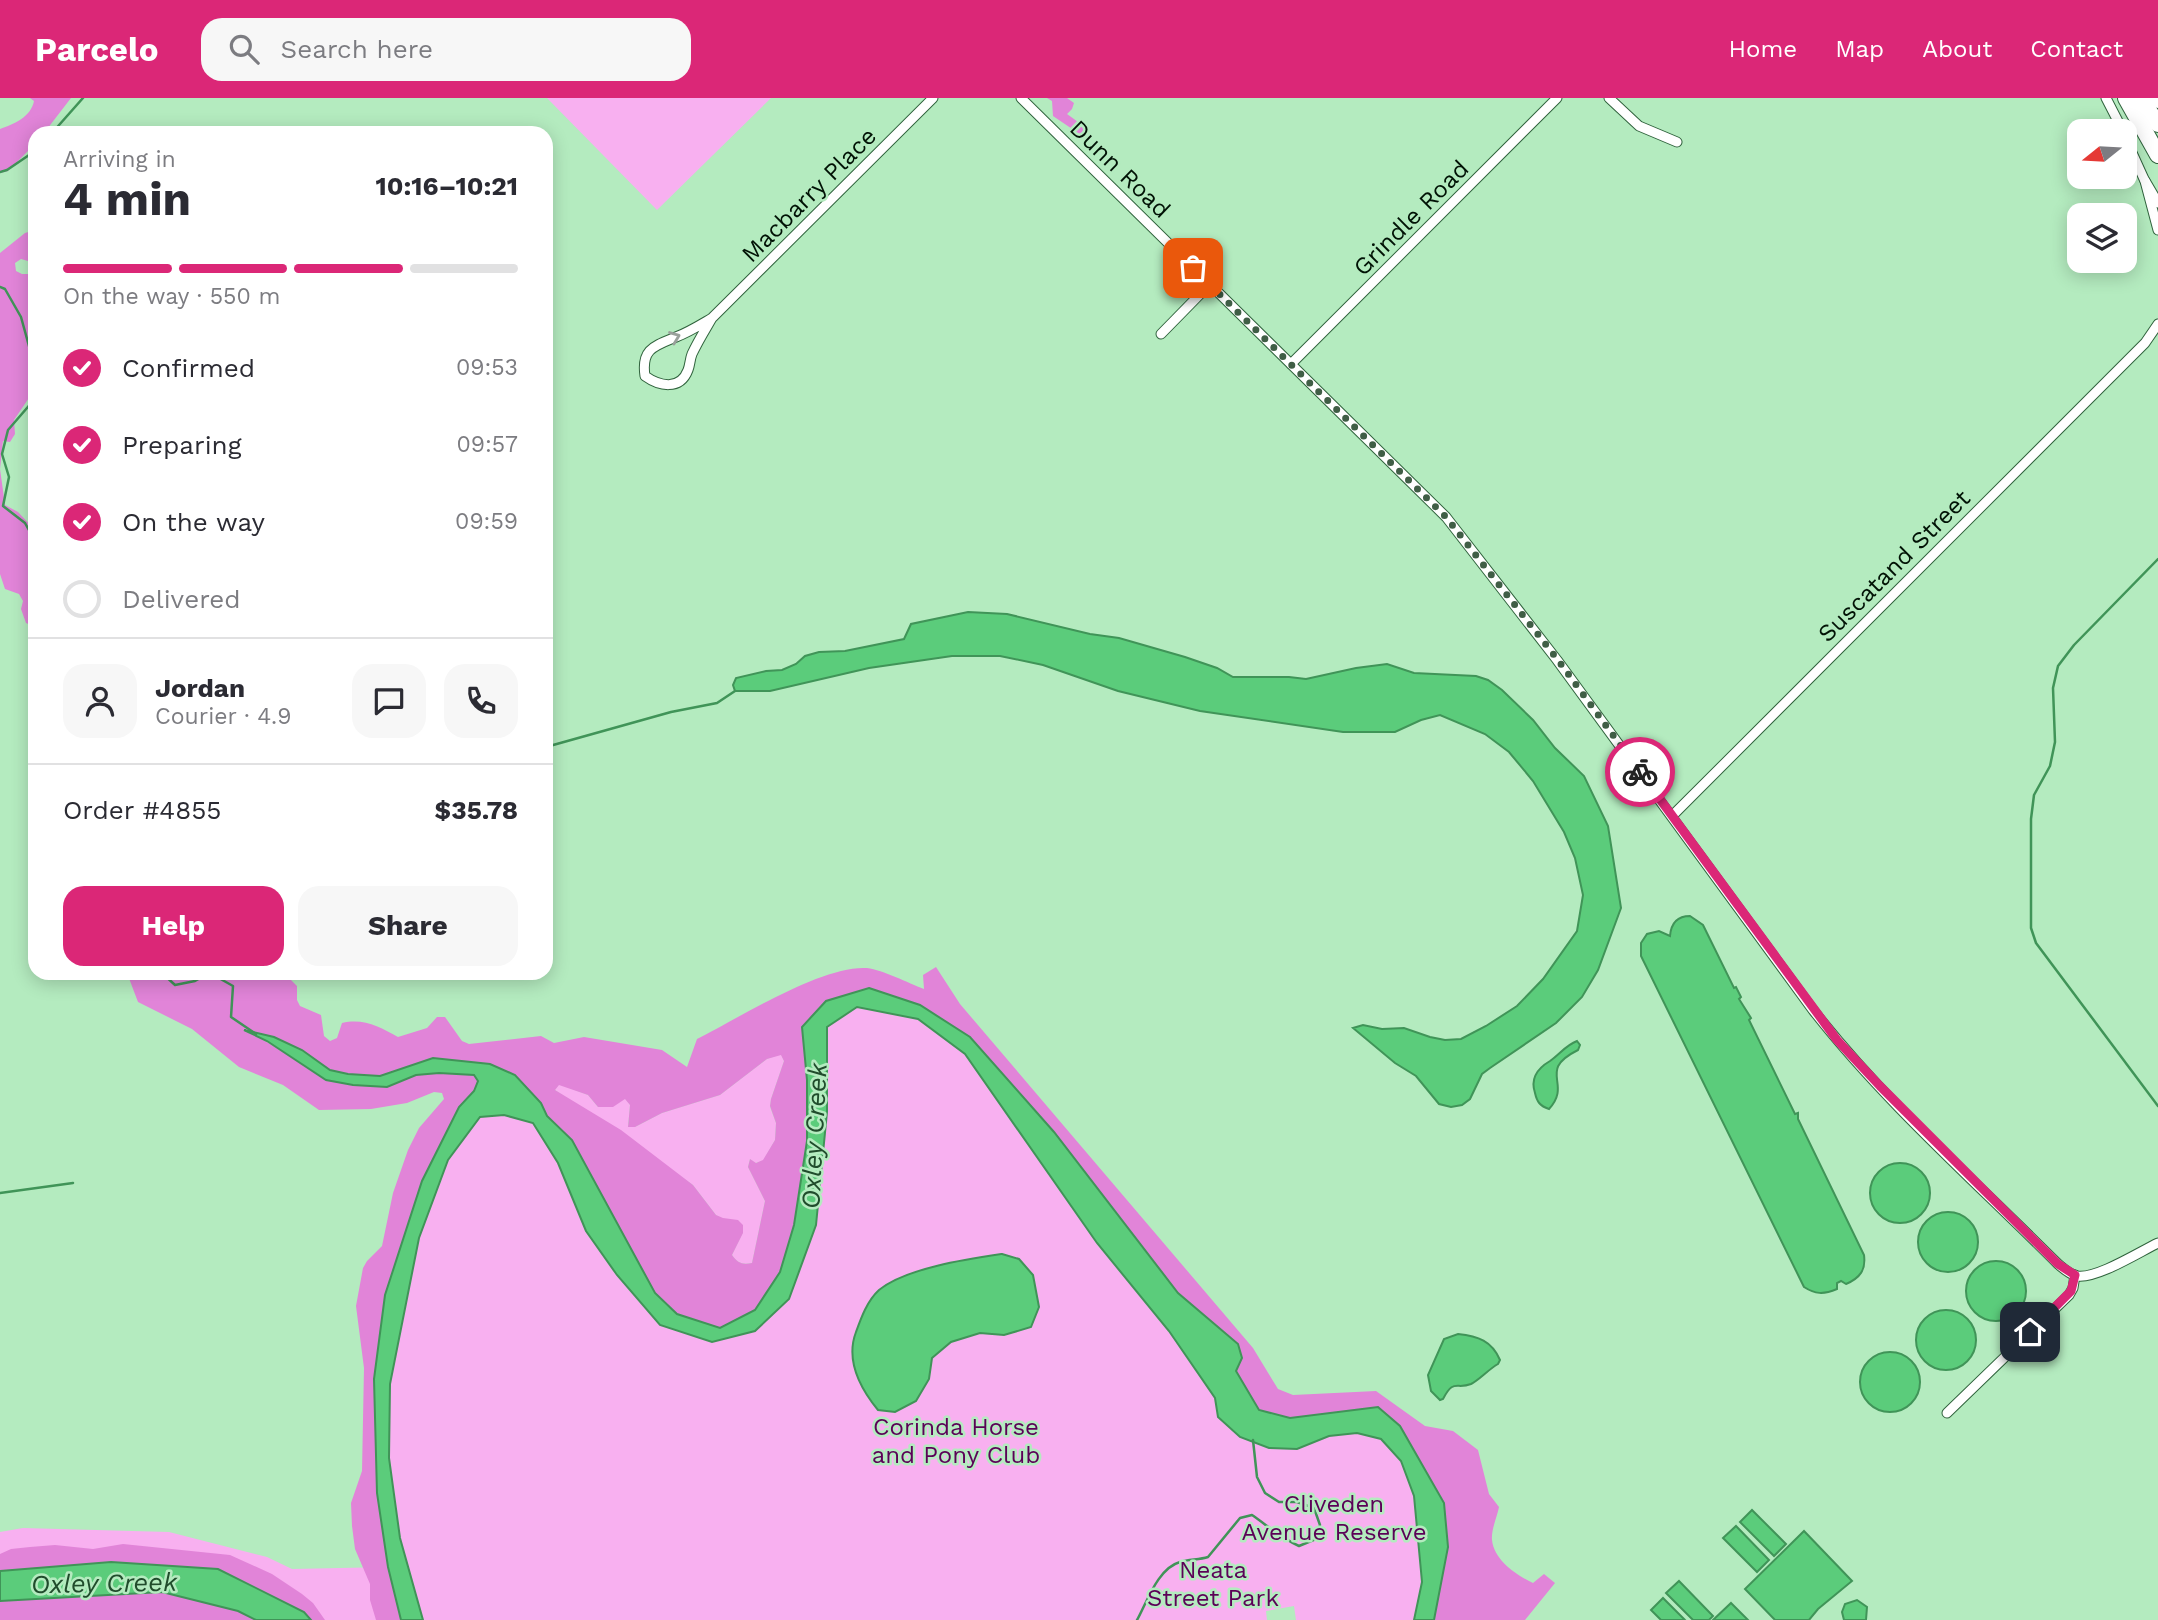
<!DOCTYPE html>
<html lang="en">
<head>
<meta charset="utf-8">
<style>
  :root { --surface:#fff; --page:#f7f7f7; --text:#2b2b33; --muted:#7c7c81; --line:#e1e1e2; --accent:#db2777 }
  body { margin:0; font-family:"Work Sans",sans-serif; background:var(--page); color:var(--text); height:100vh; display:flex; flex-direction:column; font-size:26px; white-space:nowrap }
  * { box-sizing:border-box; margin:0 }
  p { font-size:23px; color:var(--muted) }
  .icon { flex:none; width:38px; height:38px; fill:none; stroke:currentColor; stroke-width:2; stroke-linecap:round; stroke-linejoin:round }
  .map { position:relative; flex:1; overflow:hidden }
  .panel { position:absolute; left:28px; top:28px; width:525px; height:854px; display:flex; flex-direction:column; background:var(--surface); border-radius:21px; box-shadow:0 4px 18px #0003 }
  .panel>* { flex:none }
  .needle { width:46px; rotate:252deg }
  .controls { position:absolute; left:2067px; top:21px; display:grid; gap:14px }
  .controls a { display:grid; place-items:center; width:70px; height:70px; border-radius:14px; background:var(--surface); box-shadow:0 4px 18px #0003; font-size:35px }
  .pin { position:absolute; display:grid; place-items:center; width:60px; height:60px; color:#fff; margin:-30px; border-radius:14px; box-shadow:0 4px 10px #0006 }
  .courier { position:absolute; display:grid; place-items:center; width:70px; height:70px; margin:-35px; border:5px solid #db2777; border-radius:50%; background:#fff; color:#222; box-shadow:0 2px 9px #0007 }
  .head em { font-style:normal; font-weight:700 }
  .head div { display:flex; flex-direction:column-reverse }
  .head { display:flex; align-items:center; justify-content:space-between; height:119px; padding:0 35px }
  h1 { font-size:46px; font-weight:700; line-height:52px }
  .bar { display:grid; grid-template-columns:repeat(4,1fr); gap:10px 7px; align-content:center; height:84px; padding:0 35px }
  .bar i { height:9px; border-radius:5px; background:var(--line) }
  .bar .current { background:var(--accent) }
  .bar p { grid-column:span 4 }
  .line { display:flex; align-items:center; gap:18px; padding:0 35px; border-top:2px solid var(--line) }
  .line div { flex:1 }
  .round { display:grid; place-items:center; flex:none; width:74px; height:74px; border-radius:21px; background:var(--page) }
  ol { padding:0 35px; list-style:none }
  li { display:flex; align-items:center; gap:21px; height:77px }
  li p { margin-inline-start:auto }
  li .icon { padding:7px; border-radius:50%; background:var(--accent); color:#fff; stroke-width:4 }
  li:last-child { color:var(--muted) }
  li i { width:38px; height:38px; border:4px solid var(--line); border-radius:50% }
  .action { display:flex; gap:14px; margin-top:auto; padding:14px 35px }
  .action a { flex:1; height:80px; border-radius:21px; background:var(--accent); color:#fff; font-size:28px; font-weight:700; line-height:80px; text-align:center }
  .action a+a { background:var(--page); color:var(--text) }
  header { display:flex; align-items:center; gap:42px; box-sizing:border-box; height:98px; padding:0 35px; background:var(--accent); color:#fff }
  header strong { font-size:33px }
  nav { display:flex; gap:38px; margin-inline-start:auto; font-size:24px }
  .search { width:490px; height:63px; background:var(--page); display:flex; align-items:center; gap:18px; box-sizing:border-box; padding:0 24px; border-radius:21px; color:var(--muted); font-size:26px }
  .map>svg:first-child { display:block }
  .green { fill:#f8b0f0 }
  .forest { fill:#e184d8; fill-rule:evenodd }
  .water { fill:#5bcc7b; stroke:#409458; stroke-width:2 }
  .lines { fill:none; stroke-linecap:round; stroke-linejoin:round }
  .stream { stroke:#409458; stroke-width:2.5 }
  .minor-casing { stroke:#30633d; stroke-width:11 }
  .motorway-casing { stroke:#30633d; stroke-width:18 }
  .minor { stroke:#fff; stroke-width:9 }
  .motorway { stroke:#fff; stroke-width:16 }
  .oneway { stroke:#99a09b }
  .done { stroke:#405e46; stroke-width:7; stroke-dasharray:0 12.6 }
  .route { stroke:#db2777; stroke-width:9 }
  .labels { text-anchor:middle; stroke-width:5; stroke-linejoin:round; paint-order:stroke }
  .street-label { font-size:24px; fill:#011205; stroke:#b4ebbf }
  .park-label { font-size:24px; fill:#5b0157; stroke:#b4ebbf }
  .water-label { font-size:26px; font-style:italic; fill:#204c2c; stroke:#b4ebbf }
</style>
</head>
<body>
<header>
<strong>Parcelo</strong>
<div class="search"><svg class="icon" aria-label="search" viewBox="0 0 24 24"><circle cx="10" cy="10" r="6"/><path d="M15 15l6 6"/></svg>Search here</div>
<nav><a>Home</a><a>Map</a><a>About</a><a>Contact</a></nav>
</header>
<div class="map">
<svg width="2158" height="1522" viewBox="0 0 2158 1522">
  <rect width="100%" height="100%" fill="#b4ebbf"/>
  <!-- green -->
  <g class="green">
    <path d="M 547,0 L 771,0 L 657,112 Z"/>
    <path d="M 857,909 L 918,921 L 965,956 L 1097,1145 L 1169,1233 L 1215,1300 L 1218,1319 L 1269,1350 L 1297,1351 L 1329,1338 L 1358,1335 L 1381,1341 L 1401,1363 L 1414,1398 L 1422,1484 L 1414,1522 L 1296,1522 L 1294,1508 L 1266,1513 L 1267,1522 L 423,1522 L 400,1440 L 389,1360 L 390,1286 L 419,1140 L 448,1062 L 480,1019 L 504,1017 L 532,1025 L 558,1065 L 586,1133 L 755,1233 L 827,1014 L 827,929 Z"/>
    <path d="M 781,956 L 784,963 L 771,1001 L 770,1009 L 776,1025 L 775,1042 L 763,1063 L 755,1065 L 750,1061 L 748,1069 L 765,1103 L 752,1165 C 742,1167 738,1165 732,1157 L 743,1134 L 716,1117 L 693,1087 L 555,992 L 559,986 L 588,997 L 598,1009 L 625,1000 L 630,1007 L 628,1029 L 635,1029 L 662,1015 L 720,997 L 767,961 Z"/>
    <path d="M 23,1430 L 169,1434 L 267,1459 L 292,1471 L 388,1469 L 401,1522 L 311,1522 L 303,1514 L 111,1464 L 0,1473 L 0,1434 Z"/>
  </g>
  <!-- forest -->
  <g class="forest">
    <path d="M 30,0 L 71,0 L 44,35 L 35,35 L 35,46 L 8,73 L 0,75 L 0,31 C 14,26 31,19 34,3 Z"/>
    <path d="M 1047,0 L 1067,0 L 1074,5 L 1072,11 L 1067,16 L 1085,29 L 1089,35 L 1087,41 L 1053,18 L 1052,3 Z"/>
    <path d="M 35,132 L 35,149 L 28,163 L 21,161 L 15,165 L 16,173 L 22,176 L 35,176 L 35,291 L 14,322 L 15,336 L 10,344 L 3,343 L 0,371 L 5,407 L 18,414 L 35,432 L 35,529 L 26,525 L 21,511 L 23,503 L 19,496 L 5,491 L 0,476 L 0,155 L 25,135 Z"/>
    <path d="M 936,869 L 960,906 L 1253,1250 L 1278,1291 L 1293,1297 L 1376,1293 L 1425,1328 L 1453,1333 L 1478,1352 L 1489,1396 L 1499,1409 C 1497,1419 1491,1432 1492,1442 C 1494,1462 1516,1477 1533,1485 L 1544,1476 L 1555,1485 L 1525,1522 L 1434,1522 L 1448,1449 L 1378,1309 L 1290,1320 L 1259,1312 L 1236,1273 L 1238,1246 L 1178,1195 L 1054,1034 L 970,939 L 869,890 L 802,929 L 807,982 L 807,1043 L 794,1127 L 780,1174 L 755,1212 L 720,1230 L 677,1216 L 655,1195 L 572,1042 L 547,1018 L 541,1005 L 515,977 L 490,966 L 433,960 L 380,978 L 348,976 L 330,972 L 302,952 L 274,939 L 248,933 L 299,963 L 326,982 L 353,987 L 387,989 L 416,977 L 439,975 L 474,977 L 478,983 L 474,993 L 459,1009 L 422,1083 L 374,1281 L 377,1395 L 388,1469 L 401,1522 L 376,1522 L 370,1502 L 370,1486 L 355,1451 L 352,1428 L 351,1405 L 362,1373 L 364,1270 L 356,1208 L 363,1170 L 367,1163 L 382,1148 L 393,1095 L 408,1052 L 419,1030 L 444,1001 L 442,995 L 434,994 L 407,1005 L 371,1011 L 319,1012 L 283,987 L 239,969 L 192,931 L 138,904 L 127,875 L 284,875 L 297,888 L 297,902 L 300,908 L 321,917 L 324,938 L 330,943 L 337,940 L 342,925 C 364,920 380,929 398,939 L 427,930 L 437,919 L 445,919 L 462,943 L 469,946 L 541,938 L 554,945 L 584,939 L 662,952 L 687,969 L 697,941 C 739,920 822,867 867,870 C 883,872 908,885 924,891 L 923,877 ZM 781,957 L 784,963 L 771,1001 L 770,1008 L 776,1025 L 775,1042 L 763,1062 L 756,1065 L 750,1061 L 748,1069 L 765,1103 L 752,1165 C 742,1167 738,1165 732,1157 L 743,1135 L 743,1127 L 738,1122 L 723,1120 L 716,1117 L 693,1087 L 621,1032 L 555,992 L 559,987 L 588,997 L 598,1009 L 613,1009 L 625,1001 L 630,1007 L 628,1029 L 635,1029 L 662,1015 L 720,997 L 767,961 Z"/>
    <path d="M 123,1446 L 230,1457 L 272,1476 L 302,1496 L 313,1505 L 325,1522 L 311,1522 L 303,1514 L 111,1464 L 0,1473 L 0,1456 L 11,1451 L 30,1449 L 55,1447 L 93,1451 Z"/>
    <path d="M 162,1494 L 238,1513 L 256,1522 L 0,1522 L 0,1503 Z"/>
  </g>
  <!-- water -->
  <g class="water">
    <path d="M 968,514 L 1007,516 L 1090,536 L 1119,540 L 1185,559 L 1217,570 L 1233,579 L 1289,579 L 1306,581 L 1356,570 L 1387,566 L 1414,575 L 1476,578 L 1488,582 L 1502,592 L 1533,622 L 1555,650 L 1584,678 L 1608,728 L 1621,810 L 1598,872 L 1582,899 L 1556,925 L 1490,970 L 1482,976 L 1470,1001 L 1462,1007 L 1451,1009 L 1439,1006 L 1416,978 L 1395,965 L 1353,930 L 1363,927 L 1382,931 L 1404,930 L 1430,939 L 1445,942 L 1461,941 L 1486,928 L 1517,908 L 1543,881 L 1577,833 L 1583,797 L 1575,760 L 1564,734 L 1533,683 L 1509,654 L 1485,636 L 1440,617 L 1421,622 L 1395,634 L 1343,634 L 1200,613 L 1118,593 L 1043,567 L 1000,558 L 952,558 L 869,570 L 770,593 L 735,593 L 733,587 L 736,580 L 766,573 L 782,572 L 796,566 L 805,558 L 819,554 L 845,553 L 904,541 L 911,526 Z"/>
    <path d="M 1690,818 L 1703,827 L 1734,890 L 1736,889 L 1741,899 L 1739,901 L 1751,920 L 1749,922 L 1795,1016 L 1798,1015 L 1798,1021 L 1864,1157 C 1866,1172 1860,1180 1846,1186 L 1841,1183 L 1837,1185 L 1837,1191 C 1823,1197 1815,1196 1804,1189 L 1641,858 L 1641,845 L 1647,836 L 1659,833 L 1670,838 C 1671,826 1676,818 1690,818 Z"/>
    <path d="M 869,890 L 920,907 L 970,939 L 1054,1034 L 1178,1195 L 1238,1246 L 1242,1260 L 1236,1273 L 1259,1312 L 1290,1320 L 1378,1309 L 1400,1328 L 1444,1405 L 1448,1449 L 1434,1522 L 1414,1522 L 1422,1484 L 1414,1398 L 1401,1363 L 1381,1341 L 1357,1335 L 1329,1338 L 1297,1351 L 1269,1350 L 1240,1339 L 1218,1319 L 1215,1300 L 1169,1233 L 1097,1145 L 965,956 L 918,921 L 857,909 L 827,929 L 827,1014 L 816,1127 L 789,1201 L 755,1233 L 712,1244 L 660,1227 L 617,1177 L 586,1133 L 558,1065 L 533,1025 L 504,1017 L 480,1019 L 448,1062 L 419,1140 L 390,1286 L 389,1360 L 400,1440 L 423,1522 L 401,1522 L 388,1469 L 377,1395 L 374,1281 L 385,1197 L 422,1083 L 459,1009 L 474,993 L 478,983 L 474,977 L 439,975 L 416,977 L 387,989 L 353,987 L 326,982 L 267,943 L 244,932 L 274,939 L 302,952 L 330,972 L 348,976 L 380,978 L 433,960 L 490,966 L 515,977 L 541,1005 L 547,1018 L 572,1042 L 655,1195 L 677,1216 L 720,1230 L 755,1212 L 780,1174 L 794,1127 L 807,1043 L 807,982 L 802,929 L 826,903 Z"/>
    <path d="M 1577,943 L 1580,947 L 1578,952 C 1536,973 1573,985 1549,1011 C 1540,1008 1537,1004 1535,995 C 1530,980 1538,970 1550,963 C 1560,956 1566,947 1577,943 Z"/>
    <circle cx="1900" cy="1095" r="30"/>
    <circle cx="1948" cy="1144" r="30"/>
    <path d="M 1002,1156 L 1019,1161 L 1033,1177 L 1039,1209 L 1031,1229 L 1004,1237 L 980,1235 L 951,1244 L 932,1260 L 929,1281 L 916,1303 L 895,1314 L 878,1312 C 860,1290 845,1263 856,1234 C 861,1220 867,1203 879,1192 C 906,1170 968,1161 1002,1156 Z"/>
    <circle cx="1996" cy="1193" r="30"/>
    <circle cx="1946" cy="1242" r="30"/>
    <path d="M 1458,1236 C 1478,1238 1492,1243 1500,1262 L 1498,1266 C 1489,1271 1479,1282 1471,1286 C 1456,1292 1454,1280 1443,1301 L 1440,1302 L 1431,1293 L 1428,1277 L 1444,1241 Z"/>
    <circle cx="1890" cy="1284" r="30"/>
    <path d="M 1752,1412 L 1786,1446 L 1774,1458 L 1740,1424 Z"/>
    <path d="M 1736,1428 L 1769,1462 L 1757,1474 L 1723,1440 Z"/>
    <path d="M 1804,1433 L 1852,1483 L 1818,1511 L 1809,1522 L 1775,1522 L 1745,1491 Z"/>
    <path d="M 111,1464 L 218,1471 L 304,1514 L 311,1522 L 256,1522 L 238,1513 L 162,1494 L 0,1503 L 0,1473 Z"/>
    <path d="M 1679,1483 L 1713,1518 L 1709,1522 L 1693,1522 L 1666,1495 Z"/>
    <path d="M 1663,1500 L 1685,1522 L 1661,1522 L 1651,1512 Z"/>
    <path d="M 1857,1502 L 1867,1509 L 1866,1522 L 1844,1522 L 1842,1514 L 1845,1506 Z"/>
    <path d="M 1731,1505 L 1748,1522 L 1713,1522 Z"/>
  </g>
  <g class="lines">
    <!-- stream -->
    <g class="stream">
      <path d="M 52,35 L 83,0"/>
      <path d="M 0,74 L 7,72 L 35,53"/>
      <path d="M 0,189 L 5,191 L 21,219 L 35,270"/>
      <path d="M 35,298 L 33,303 L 8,332 L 2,356 L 9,379 L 3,408 L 25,425 L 35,443"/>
      <path d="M 2158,461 L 2074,547 L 2058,568 L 2053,590 L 2055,644 L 2050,668 L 2034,697 L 2031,721 L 2031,830 L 2036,845 L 2158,1008"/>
      <path d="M 546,649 L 671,614 L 717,605 L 735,593"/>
      <path d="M 162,875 L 175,887 L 195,883 L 209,875"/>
      <path d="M 210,875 L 233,888 L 231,919 L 256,936"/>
      <path d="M 0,1095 L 73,1085"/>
      <path d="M 1137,1522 C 1147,1504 1158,1470 1180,1464 C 1189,1461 1199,1462 1208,1459 L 1240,1420 L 1252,1417 C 1268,1428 1281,1440 1299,1448 L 1316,1441 L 1320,1427 L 1314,1410 L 1297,1404 L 1279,1404 L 1265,1395 L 1257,1379 L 1253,1342"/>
    </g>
    <!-- minor casing -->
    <g class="minor-casing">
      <g id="minor">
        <path d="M 1021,0 L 1446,419 L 1557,562 L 1813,912 C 1885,1004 1976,1084 2058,1166 C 2064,1171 2069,1176 2077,1178 C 2097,1181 2139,1154 2158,1145"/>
        <path d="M 1609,0 L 1639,28 L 1677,44"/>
        <path d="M 2106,0 L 2123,33"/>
        <path d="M 2124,37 L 2144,81 L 2158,105"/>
        <path d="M 2145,83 L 2158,132"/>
        <path d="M 712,220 C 700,227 689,234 676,239 C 654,248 641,251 645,278 C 659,288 680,293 688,272 C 690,267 690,261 692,256 C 698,243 705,232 712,220 L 933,0"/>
        <path d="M 1161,236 L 1210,186"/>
        <path d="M 1291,266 L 1557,0"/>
        <path d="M 1672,718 L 2145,245 L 2158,226"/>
        <path d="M 1947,1315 L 2069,1197 L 2073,1190 L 2075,1177"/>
      </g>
    </g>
    <!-- motorway casing -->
    <g class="motorway-casing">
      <g id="motorway">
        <path d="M 2126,0 L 2158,57"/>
        <path d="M 2140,0 L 2158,26"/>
        <path d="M 2157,0 L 2158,2"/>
      </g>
    </g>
    <!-- minor -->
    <use href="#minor" class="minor"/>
    <!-- motorway -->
    <use href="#motorway" class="motorway"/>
  </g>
  <!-- one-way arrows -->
  <defs><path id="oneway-chevron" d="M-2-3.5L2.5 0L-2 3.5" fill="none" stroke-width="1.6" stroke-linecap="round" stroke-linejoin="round" transform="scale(1.75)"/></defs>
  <use class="oneway" href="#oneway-chevron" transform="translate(675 239) rotate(-21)"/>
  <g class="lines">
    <!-- done -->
    <path class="done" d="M 1193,170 L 1446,419 L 1558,562 L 1640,674"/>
    <!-- route -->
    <path class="route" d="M 1640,674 L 1837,942 L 1880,988 L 2058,1166 L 2075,1177 L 2071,1193 L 2030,1234"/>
  </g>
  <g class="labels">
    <!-- street labels -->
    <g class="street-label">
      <text transform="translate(1120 71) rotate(44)" y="8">Dunn Road</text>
      <text transform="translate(809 97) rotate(-45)" y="8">Macbarry Place</text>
      <text transform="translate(1411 120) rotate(-45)" y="8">Grindle Road</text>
      <text transform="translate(1894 468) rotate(-45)" y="8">Suscatand Street</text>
    </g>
    <!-- park labels -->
    <g class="park-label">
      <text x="956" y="1337">Corinda Horse<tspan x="956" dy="28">and Pony Club</tspan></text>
      <text x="1334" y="1414">Cliveden<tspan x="1334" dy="28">Avenue Reserve</tspan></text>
      <text x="1213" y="1480">Neata<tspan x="1213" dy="28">Street Park</tspan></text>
    </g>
    <!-- water labels -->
    <g class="water-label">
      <text transform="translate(814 1038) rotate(-87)" y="9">Oxley Creek</text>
      <text transform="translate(104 1485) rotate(-1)" y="9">Oxley Creek</text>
    </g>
  </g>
</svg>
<div class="controls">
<a><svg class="needle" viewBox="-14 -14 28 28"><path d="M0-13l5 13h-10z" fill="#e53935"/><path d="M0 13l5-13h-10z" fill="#7c7c81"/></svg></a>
<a><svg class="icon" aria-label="layers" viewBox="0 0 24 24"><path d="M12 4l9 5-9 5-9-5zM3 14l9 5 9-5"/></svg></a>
</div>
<div class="pin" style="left:1193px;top:170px;background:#ea580c"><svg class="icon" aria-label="bag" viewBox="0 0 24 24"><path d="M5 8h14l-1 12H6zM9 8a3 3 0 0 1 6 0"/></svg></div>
<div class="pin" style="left:2030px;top:1234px;background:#1f2937"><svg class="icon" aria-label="home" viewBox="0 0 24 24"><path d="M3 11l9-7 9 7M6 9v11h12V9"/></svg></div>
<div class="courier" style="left:1640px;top:674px"><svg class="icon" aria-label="bike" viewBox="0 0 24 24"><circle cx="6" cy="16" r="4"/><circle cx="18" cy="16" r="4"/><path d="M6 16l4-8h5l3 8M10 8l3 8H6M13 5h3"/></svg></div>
<section class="panel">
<div class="head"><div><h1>4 min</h1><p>Arriving in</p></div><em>10:16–10:21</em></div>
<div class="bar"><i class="current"></i><i class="current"></i><i class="current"></i><i></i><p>On the way · 550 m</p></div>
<ol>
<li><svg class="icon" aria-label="check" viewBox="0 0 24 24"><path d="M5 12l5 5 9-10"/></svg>Confirmed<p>09:53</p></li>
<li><svg class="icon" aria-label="check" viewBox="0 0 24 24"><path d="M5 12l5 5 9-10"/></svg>Preparing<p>09:57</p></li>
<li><svg class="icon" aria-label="check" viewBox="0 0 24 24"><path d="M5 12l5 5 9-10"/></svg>On the way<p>09:59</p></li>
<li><i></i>Delivered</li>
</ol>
<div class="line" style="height:126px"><a class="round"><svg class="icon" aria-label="person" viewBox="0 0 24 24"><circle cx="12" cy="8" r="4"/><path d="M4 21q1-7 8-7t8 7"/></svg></a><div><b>Jordan</b><p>Courier · 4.9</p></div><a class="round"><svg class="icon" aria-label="chat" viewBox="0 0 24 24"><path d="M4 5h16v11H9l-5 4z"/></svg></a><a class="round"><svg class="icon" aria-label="phone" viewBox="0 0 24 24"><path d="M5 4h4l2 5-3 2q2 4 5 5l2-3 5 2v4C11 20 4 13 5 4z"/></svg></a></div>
<div class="line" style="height:91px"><div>Order #4855</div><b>$35.78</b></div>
<div class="action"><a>Help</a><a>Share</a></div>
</section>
</div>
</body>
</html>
